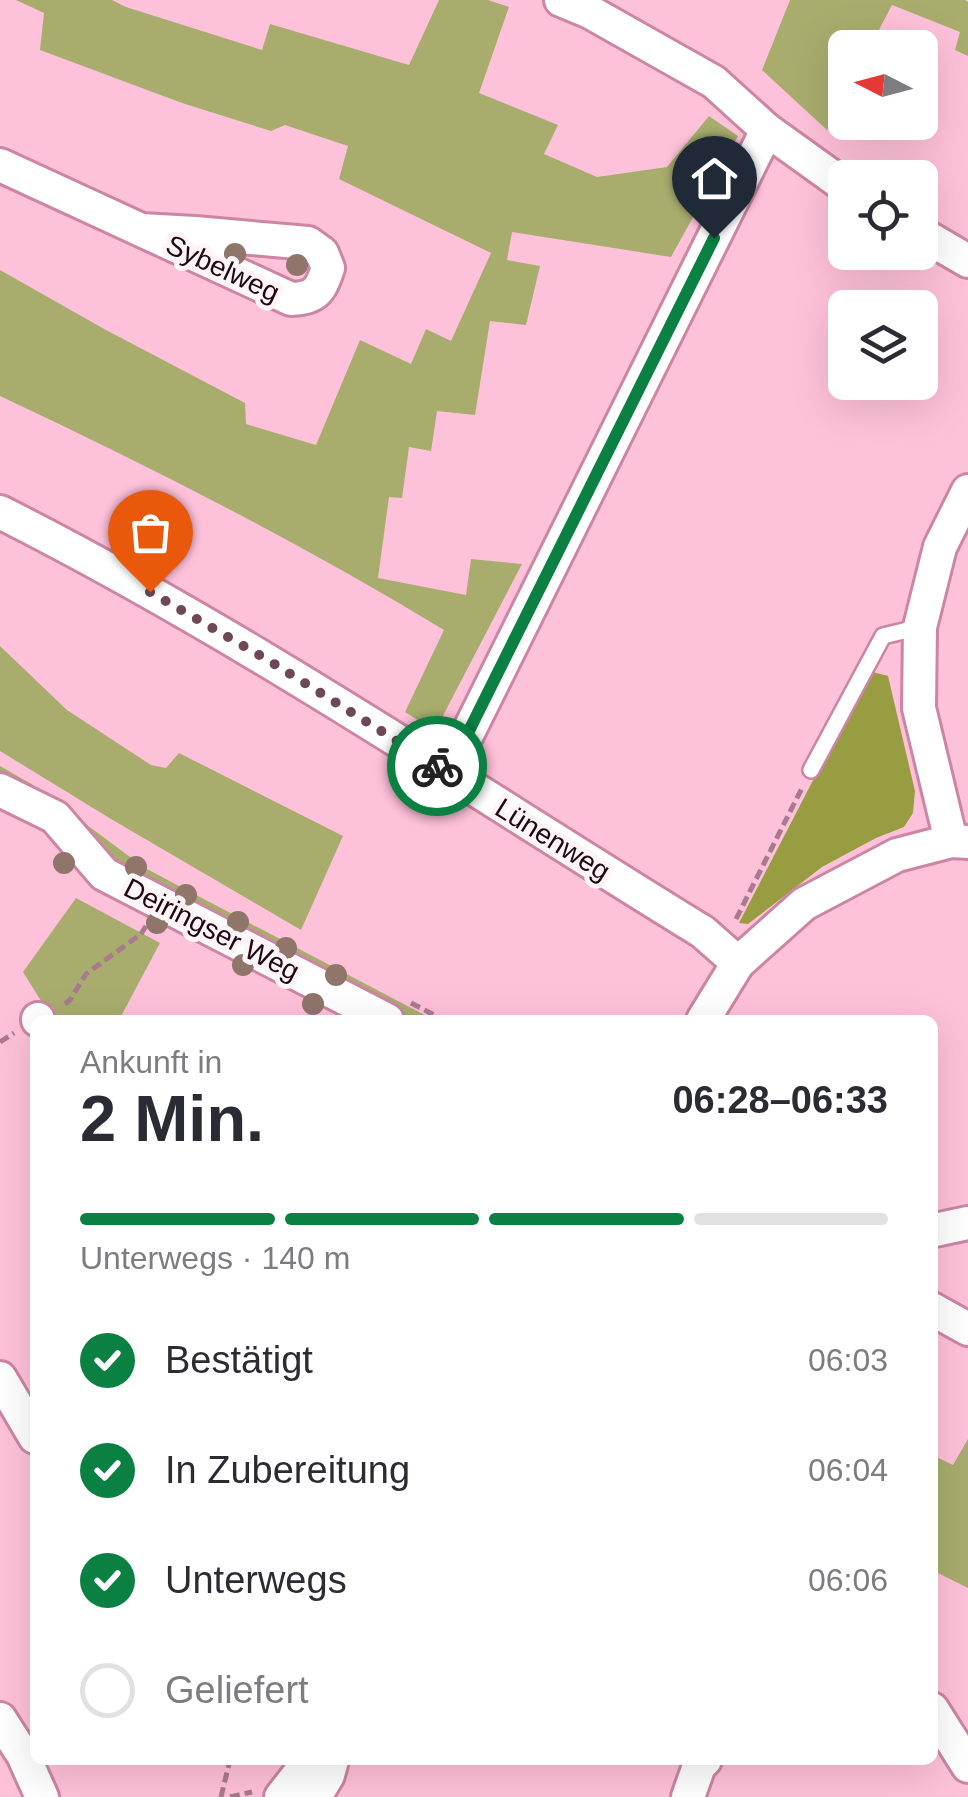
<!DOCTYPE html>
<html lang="de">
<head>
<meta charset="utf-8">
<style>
  :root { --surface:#fff; --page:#f7f7f7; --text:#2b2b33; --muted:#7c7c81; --line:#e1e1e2; --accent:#0b8043 }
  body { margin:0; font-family:Arial,sans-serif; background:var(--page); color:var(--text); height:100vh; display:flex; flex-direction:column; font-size:38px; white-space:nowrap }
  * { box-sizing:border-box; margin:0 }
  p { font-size:32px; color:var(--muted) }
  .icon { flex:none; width:55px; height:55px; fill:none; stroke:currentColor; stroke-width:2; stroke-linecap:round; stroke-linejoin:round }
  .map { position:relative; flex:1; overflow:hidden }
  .side { position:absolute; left:30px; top:1015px; width:908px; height:750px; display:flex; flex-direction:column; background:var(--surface); border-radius:15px; box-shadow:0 10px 40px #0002 }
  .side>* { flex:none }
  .needle { width:65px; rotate:276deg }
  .tools { position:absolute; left:828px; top:30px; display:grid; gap:20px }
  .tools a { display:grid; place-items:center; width:110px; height:110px; border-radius:15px; background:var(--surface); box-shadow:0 10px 40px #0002; font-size:50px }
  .pin { position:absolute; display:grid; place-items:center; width:85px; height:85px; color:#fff; margin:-102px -42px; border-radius:50% 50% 50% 0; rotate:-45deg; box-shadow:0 0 10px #0007 }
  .pin .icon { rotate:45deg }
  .courier { position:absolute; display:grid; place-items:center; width:100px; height:100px; margin:-50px; border:8px solid #0b8043; border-radius:50%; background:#fff; color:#222; box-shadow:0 2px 12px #0007 }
  .overview em { font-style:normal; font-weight:600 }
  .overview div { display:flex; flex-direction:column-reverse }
  .overview { display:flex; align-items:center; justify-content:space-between; height:170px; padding:0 50px }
  h1 { font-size:65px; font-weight:600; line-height:75px }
  .bar { display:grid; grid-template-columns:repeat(4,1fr); gap:15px 10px; align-content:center; height:120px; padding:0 50px }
  .bar i { height:12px; border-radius:8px; background:var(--line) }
  .bar .current { background:var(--accent) }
  .bar p { grid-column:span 4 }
  ol { padding:0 50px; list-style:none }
  li { display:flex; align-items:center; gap:30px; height:110px }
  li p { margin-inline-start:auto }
  li .icon { padding:10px; border-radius:50%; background:var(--accent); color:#fff; stroke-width:4 }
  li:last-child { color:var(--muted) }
  li i { width:55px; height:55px; border:5px solid var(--line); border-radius:50% }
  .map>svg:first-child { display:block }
  .green { fill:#a8ad6e }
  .forest { fill:#989d41 }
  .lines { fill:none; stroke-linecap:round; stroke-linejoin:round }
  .service-casing { stroke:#cd85a4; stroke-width:20 }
  .minor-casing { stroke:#cd85a4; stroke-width:38 }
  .path { stroke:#a97a8e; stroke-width:5; stroke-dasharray:10 5; stroke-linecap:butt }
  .service { stroke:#fff; stroke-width:15 }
  .minor { stroke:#fff; stroke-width:32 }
  .tree { fill:#8f756a }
  .done { stroke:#6e4859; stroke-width:10; stroke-dasharray:0 18 }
  .route { stroke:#0b8043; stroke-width:12 }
  .labels { text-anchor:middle; stroke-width:10; stroke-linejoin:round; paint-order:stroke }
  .street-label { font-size:28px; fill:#200713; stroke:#fcf4f7 }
</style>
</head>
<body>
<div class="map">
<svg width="968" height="1797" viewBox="0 0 968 1797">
  <rect width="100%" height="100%" fill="#fec1da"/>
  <!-- green -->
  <g class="green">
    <path d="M 16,0 L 112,0 L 126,7 L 262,50 L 270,24 L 409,65 L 439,0 L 488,0 L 509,7 L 479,93 L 558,125 L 544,154 L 597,177 L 667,167 L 709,116 L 738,136 L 671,257 L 512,232 L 507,260 L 540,266 L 526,325 L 490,321 L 475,415 L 437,411 L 431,451 L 409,447 L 402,498 L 389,497 L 378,578 L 466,595 L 471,559 L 522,564 L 435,731 L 405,712 L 444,630 C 301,543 151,467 0,396 L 0,270 L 106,330 L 245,403 L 246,424 L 316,445 L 360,340 L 411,364 L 426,329 L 451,341 L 491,253 L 339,179 L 348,146 L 285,125 L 271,131 L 182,103 L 40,50 L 44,13 Z"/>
    <path d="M 790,0 L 965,0 L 968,2 L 968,56 L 955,50 L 960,32 L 892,5 L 870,47 L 845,48 L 845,94 L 827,130 L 762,70 Z"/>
    <path d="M 0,646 L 67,710 L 151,765 L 166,768 L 179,753 L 343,836 L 301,930 L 111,819 L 0,751 Z"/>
    <path d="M 0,766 L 33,785 L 145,868 L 434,1020 L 413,1020 L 160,886 L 104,853 L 36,792 L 0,773 Z"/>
    <path d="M 76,898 L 160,943 L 119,1020 L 53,1020 L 23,972 Z"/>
    <path d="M 968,1439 L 968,1588 L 938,1573 L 933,1582 L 932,1455 L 953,1465 Z"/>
  </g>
  <!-- forest -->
  <path class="forest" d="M 873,672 L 888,676 L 915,791 L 913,813 L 904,827 L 876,838 L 822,867 L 748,924 L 739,923 L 864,682 Z"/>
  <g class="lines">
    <!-- service casing -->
    <g class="service-casing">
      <path id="service" d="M 811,770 L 883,636 L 920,627"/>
    </g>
    <!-- minor casing -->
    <g class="minor-casing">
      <g id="minor">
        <path d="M 561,0 L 590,12 L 714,82 L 767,130 L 845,186"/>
        <path d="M 0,165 L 291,299 C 316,298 320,291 328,268 L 322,253 L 308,243 L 195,233 L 141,230"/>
        <path d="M 920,233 L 968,261"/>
        <path d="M 0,512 C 244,635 470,789 703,932 L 738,963"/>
        <path d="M 448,773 L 767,130"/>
        <path d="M 0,790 L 55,817 L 104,874 L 387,1020"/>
        <path d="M 951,841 L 919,708 L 920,627 L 940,547 L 968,491"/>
        <path d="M 38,1019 L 38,1020"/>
        <path d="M 703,1020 L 738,963 L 804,904 L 897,855 L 951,841 L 968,842"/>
        <path d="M 935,1230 L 968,1223"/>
        <path d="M 932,1309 L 968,1329"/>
        <path d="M 0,1378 L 35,1437"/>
        <path d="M 932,1709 L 968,1766"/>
        <path d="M 0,1719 L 23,1755 L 42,1797"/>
        <path d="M 281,1797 L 310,1760"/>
        <path d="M 315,1797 L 328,1775 L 332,1760"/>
        <path d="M 688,1797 L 699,1766 L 705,1760"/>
      </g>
    </g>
    <!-- path -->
    <g class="path">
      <path d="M 736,919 L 803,786"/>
      <path d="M 411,1003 L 444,1020"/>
      <path d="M 65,1004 L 70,1000 L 86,974 L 141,934 L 146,926"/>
      <path d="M 0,1042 L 14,1033"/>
      <path d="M 221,1797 L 230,1760"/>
      <path d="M 230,1797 L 252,1792"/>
    </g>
    <!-- service -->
    <use href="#service" class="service"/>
    <!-- minor -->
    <use href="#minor" class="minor"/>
  </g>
  <!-- trees -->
  <g class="tree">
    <circle cx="235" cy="254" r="11"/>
    <circle cx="297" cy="265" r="11"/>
    <circle cx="64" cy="863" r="11"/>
    <circle cx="136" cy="867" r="11"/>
    <circle cx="186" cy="895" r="11"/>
    <circle cx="238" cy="922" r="11"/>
    <circle cx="157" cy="923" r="11"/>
    <circle cx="286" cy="948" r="11"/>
    <circle cx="243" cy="965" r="11"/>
    <circle cx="336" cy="975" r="11"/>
    <circle cx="313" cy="1004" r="11"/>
  </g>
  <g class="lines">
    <!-- done -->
    <path class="done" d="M 150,592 L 268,660 L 437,766"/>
    <!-- route -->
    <path class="route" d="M 437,766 L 448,773 L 714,238"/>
  </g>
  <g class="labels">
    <!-- street labels -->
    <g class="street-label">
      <text transform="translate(223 268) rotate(25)" y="10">Sybelweg</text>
      <text transform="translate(553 839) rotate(32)" y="10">Lünenweg</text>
      <text transform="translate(212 929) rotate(27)" y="10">Deiringser Weg</text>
    </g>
  </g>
</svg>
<div class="tools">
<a><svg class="needle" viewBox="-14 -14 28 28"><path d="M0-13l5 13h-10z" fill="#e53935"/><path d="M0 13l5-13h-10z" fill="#7c7c81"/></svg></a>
<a><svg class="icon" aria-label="locate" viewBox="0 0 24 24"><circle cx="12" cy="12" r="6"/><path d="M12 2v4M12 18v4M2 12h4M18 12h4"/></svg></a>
<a><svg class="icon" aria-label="layers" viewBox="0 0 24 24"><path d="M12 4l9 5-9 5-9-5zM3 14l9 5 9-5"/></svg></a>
</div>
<div class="pin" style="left:150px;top:592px;background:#ea580c"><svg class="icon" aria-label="bag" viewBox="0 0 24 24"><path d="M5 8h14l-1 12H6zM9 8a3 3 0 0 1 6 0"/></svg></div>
<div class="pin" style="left:714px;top:238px;background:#1f2937"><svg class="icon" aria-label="home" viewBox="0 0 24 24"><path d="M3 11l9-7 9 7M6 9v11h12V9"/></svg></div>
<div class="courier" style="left:437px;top:766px"><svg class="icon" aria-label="bike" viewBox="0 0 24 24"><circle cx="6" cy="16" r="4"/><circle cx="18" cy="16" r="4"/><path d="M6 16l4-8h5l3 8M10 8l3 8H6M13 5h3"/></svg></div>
<section class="side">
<div class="overview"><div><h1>2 Min.</h1><p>Ankunft in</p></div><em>06:28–06:33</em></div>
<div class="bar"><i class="current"></i><i class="current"></i><i class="current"></i><i></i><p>Unterwegs · 140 m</p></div>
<ol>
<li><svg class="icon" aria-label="check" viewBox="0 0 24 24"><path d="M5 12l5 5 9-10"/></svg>Bestätigt<p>06:03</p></li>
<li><svg class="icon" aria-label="check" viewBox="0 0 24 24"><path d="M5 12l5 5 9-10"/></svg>In Zubereitung<p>06:04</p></li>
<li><svg class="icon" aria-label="check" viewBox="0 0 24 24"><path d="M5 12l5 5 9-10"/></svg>Unterwegs<p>06:06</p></li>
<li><i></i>Geliefert</li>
</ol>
</section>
</div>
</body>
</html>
